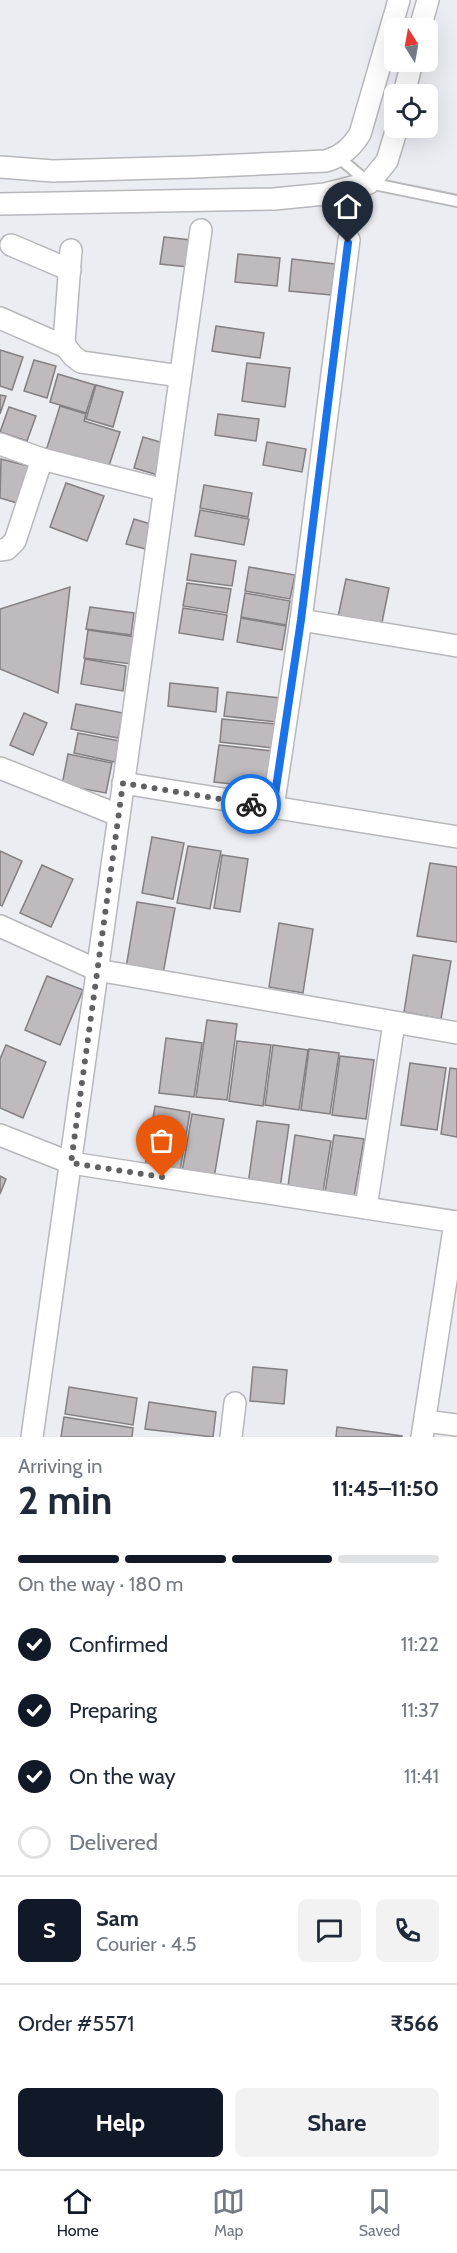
<!DOCTYPE html>
<html lang="en">
<head>
<meta charset="utf-8">
<style>
  :root { --surface:#fff; --page:#f2f2f3; --text:#1f2937; --muted:#747a83; --line:#e0e1e3; --accent:#111827 }
  body { margin:0; font-family:Cabin,sans-serif; background:var(--page); color:var(--text); height:100vh; display:flex; flex-direction:column; font-size:22px; white-space:nowrap }
  * { box-sizing:border-box; margin:0 }
  p { font-size:20px; color:var(--muted) }
  .icon { flex:none; width:33px; height:33px; fill:none; stroke:currentColor; stroke-width:2; stroke-linecap:round; stroke-linejoin:round }
  .map { position:relative; height:1437px; overflow:hidden }
  .details { display:flex; flex-direction:column; background:var(--surface); flex:1 }
  .details>* { flex:none }
  .needle { width:39px; rotate:349deg }
  .tools { position:absolute; left:384px; top:18px; display:grid; gap:12px }
  .tools a { display:grid; place-items:center; width:54px; height:54px; border-radius:9px; background:var(--surface); box-shadow:0 6px 24px #0002; font-size:30px }
  .pin { position:absolute; display:grid; place-items:center; width:51px; height:51px; color:#fff; margin:-62px -26px; border-radius:50% 50% 50% 0; rotate:-45deg; box-shadow:0 0 6px #0007 }
  .pin .icon { rotate:45deg }
  .courier { position:absolute; display:grid; place-items:center; width:60px; height:60px; margin:-30px; border:4px solid #1a73e8; border-radius:50%; background:#fff; color:#222; box-shadow:0 2px 8px #0007 }
  .head em { font-style:normal; font-weight:700 }
  .head div { display:flex; flex-direction:column-reverse }
  .head { display:flex; align-items:center; justify-content:space-between; height:102px; padding:0 18px }
  h1 { font-size:39px; font-weight:700; line-height:45px }
  .bar { display:grid; grid-template-columns:repeat(4,1fr); gap:9px 6px; align-content:center; height:72px; padding:0 18px }
  .bar i { height:8px; border-radius:4px; background:var(--line) }
  .bar .selected { background:var(--accent) }
  .bar p { grid-column:span 4 }
  .line { display:flex; align-items:center; gap:15px; padding:0 18px; border-top:2px solid var(--line) }
  .line div { flex:1 }
  .round { display:grid; place-items:center; flex:none; width:63px; height:63px; border-radius:9px; background:var(--page) }
  ol { padding:0 18px; list-style:none }
  li { display:flex; align-items:center; gap:18px; height:66px }
  li p { margin-inline-start:auto }
  li .icon { padding:6px; border-radius:50%; background:var(--accent); color:#fff; stroke-width:4 }
  li:last-child { color:var(--muted) }
  li i { width:33px; height:33px; border:3px solid var(--line); border-radius:50% }
  .cta { display:flex; gap:12px; margin-top:auto; padding:12px 18px }
  .cta a { flex:1; height:69px; border-radius:9px; background:var(--accent); color:#fff; font-size:24px; font-weight:700; line-height:69px; text-align:center }
  .cta a+a { background:var(--page); color:var(--text) }
  .menu { display:flex; justify-content:space-around; align-items:center; height:84px; border-top:2px solid var(--line); background:var(--surface); font-size:16px; color:var(--muted) }
  .menu a { display:grid; justify-items:center; gap:3px }
  .menu .selected { color:var(--accent) }
  .map>svg:first-child { display:block }
  .building { fill:#bebabd; stroke:#837f82; stroke-width:1.5 }
  .lines { fill:none; stroke-linecap:round; stroke-linejoin:round }
  .lane-casing { stroke:#b7b7bc; stroke-width:14 }
  .street-casing { stroke:#b7b7bc; stroke-width:24 }
  .lane { stroke:#fff; stroke-width:10 }
  .street { stroke:#fff; stroke-width:21 }
  .done { stroke:#616164; stroke-width:6; stroke-dasharray:0 10.8 }
  .route { stroke:#1a73e8; stroke-width:8 }
</style>
</head>
<body>
<div class="map">
<svg width="457" height="1437" viewBox="0 0 457 1437">
  <rect width="100%" height="100%" fill="#ecedf2"/>
  <!-- building -->
  <g class="building">
    <path d="M 164,237 L 191,240 L 188,267 L 160,264 Z"/>
    <path d="M 238,254 L 280,258 L 277,286 L 235,282 Z"/>
    <path d="M 292,259 L 335,264 L 331,295 L 289,291 Z"/>
    <path d="M 216,326 L 264,333 L 260,358 L 212,351 Z"/>
    <path d="M 0,350 L 23,357 L 12,390 L 0,386 Z"/>
    <path d="M 34,360 L 56,366 L 47,398 L 24,391 Z"/>
    <path d="M 247,363 L 290,368 L 285,407 L 242,401 Z"/>
    <path d="M 58,374 L 95,385 L 86,413 L 50,402 Z"/>
    <path d="M 96,385 L 123,392 L 113,427 L 86,419 Z"/>
    <path d="M 0,395 L 6,396 L 0,414 Z"/>
    <path d="M 60,406 L 86,414 L 84,421 L 120,432 L 107,472 L 45,454 Z"/>
    <path d="M 9,407 L 36,416 L 27,441 L 0,432 Z"/>
    <path d="M 218,414 L 259,419 L 256,441 L 215,435 Z"/>
    <path d="M 143,437 L 167,444 L 158,475 L 134,468 Z"/>
    <path d="M 267,442 L 306,449 L 302,472 L 263,465 Z"/>
    <path d="M 1,459 L 36,468 L 24,505 L 0,498 Z"/>
    <path d="M 66,483 L 104,496 L 87,541 L 50,527 Z"/>
    <path d="M 204,485 L 252,493 L 248,517 L 200,508 Z"/>
    <path d="M 200,510 L 249,519 L 244,545 L 195,536 Z"/>
    <path d="M 134,519 L 154,525 L 146,549 L 126,544 Z"/>
    <path d="M 191,554 L 236,561 L 232,586 L 187,580 Z"/>
    <path d="M 249,567 L 295,575 L 290,599 L 245,591 Z"/>
    <path d="M 346,579 L 389,588 L 381,627 L 338,617 Z"/>
    <path d="M 187,583 L 231,589 L 227,613 L 183,606 Z"/>
    <path d="M 70,587 L 58,693 L 0,669 L 0,609 Z"/>
    <path d="M 245,593 L 290,601 L 286,625 L 241,617 Z"/>
    <path d="M 90,607 L 134,613 L 131,635 L 86,629 Z"/>
    <path d="M 183,608 L 227,615 L 223,640 L 179,633 Z"/>
    <path d="M 241,618 L 286,626 L 282,650 L 237,642 Z"/>
    <path d="M 88,630 L 136,637 L 132,664 L 84,658 Z"/>
    <path d="M 85,659 L 126,666 L 123,691 L 81,684 Z"/>
    <path d="M 170,683 L 218,688 L 216,712 L 168,706 Z"/>
    <path d="M 227,692 L 280,698 L 277,722 L 224,716 Z"/>
    <path d="M 76,704 L 123,713 L 118,738 L 71,729 Z"/>
    <path d="M 24,713 L 47,723 L 33,755 L 10,745 Z"/>
    <path d="M 222,719 L 276,724 L 273,748 L 220,742 Z"/>
    <path d="M 78,733 L 120,741 L 115,762 L 74,753 Z"/>
    <path d="M 219,745 L 273,751 L 269,788 L 214,782 Z"/>
    <path d="M 68,754 L 112,763 L 106,793 L 62,785 Z"/>
    <path d="M 152,837 L 184,843 L 173,899 L 142,893 Z"/>
    <path d="M 188,846 L 221,851 L 210,909 L 177,903 Z"/>
    <path d="M 0,851 L 22,861 L 2,906 L 0,905 Z"/>
    <path d="M 222,855 L 248,859 L 240,912 L 214,908 Z"/>
    <path d="M 430,863 L 457,867 L 457,942 L 417,936 Z"/>
    <path d="M 42,865 L 73,879 L 51,927 L 20,913 Z"/>
    <path d="M 137,902 L 175,908 L 163,974 L 126,968 Z"/>
    <path d="M 279,923 L 313,929 L 303,993 L 269,987 Z"/>
    <path d="M 413,955 L 451,961 L 441,1019 L 404,1012 Z"/>
    <path d="M 47,976 L 83,990 L 60,1045 L 25,1030 Z"/>
    <path d="M 207,1020 L 237,1024 L 227,1100 L 196,1097 Z"/>
    <path d="M 166,1038 L 202,1043 L 194,1097 L 159,1093 Z"/>
    <path d="M 237,1041 L 271,1045 L 263,1106 L 229,1101 Z"/>
    <path d="M 6,1045 L 46,1062 L 23,1118 L 0,1108 L 0,1059 Z"/>
    <path d="M 273,1045 L 308,1050 L 299,1110 L 265,1105 Z"/>
    <path d="M 309,1049 L 339,1053 L 330,1114 L 301,1110 Z"/>
    <path d="M 340,1056 L 374,1060 L 366,1119 L 332,1115 Z"/>
    <path d="M 410,1063 L 446,1068 L 437,1130 L 401,1125 Z"/>
    <path d="M 450,1068 L 457,1069 L 457,1137 L 441,1134 Z"/>
    <path d="M 155,1106 L 190,1112 L 180,1171 L 145,1166 Z"/>
    <path d="M 192,1114 L 224,1119 L 214,1178 L 182,1172 Z"/>
    <path d="M 257,1121 L 289,1125 L 280,1188 L 248,1184 Z"/>
    <path d="M 295,1135 L 331,1141 L 323,1192 L 288,1186 Z"/>
    <path d="M 334,1135 L 364,1139 L 354,1197 L 325,1193 Z"/>
    <path d="M 0,1176 L 6,1179 L 0,1194 Z"/>
    <path d="M 253,1367 L 287,1370 L 284,1404 L 250,1401 Z"/>
    <path d="M 69,1387 L 137,1398 L 133,1425 L 65,1414 Z"/>
    <path d="M 149,1402 L 216,1412 L 213,1437 L 145,1429 Z"/>
    <path d="M 64,1417 L 133,1428 L 132,1437 L 61,1437 Z"/>
    <path d="M 337,1427 L 402,1436 L 402,1437 L 336,1437 Z"/>
  </g>
  <g class="lines">
    <!-- lane casing -->
    <g class="lane-casing">
      <path id="lane" d="M 338,157 L 369,183 L 457,201"/>
    </g>
    <!-- street casing -->
    <g class="street-casing">
      <g id="street">
        <path d="M 420,28 L 428,0"/>
        <path d="M 404,94 L 412,62"/>
        <path d="M 0,167 L 53,171 L 194,167 L 326,161 C 342,156 351,148 360,134 L 399,0"/>
        <path d="M 0,204 L 274,199 L 325,194 L 369,183 L 387,161 L 397,128"/>
        <path d="M 11,245 L 70,270"/>
        <path d="M 0,318 L 66,347 L 73,356 L 81,362 L 180,376"/>
        <path d="M 66,347 L 64,342 L 71,250"/>
        <path d="M 0,444 L 42,459 L 164,490"/>
        <path d="M 0,550 L 7,549 L 15,541 L 42,459"/>
        <path d="M 301,620 L 457,646"/>
        <path d="M 0,768 L 118,815"/>
        <path d="M 123,783 L 457,837"/>
        <path d="M 273,808 L 301,620 L 349,240"/>
        <path d="M 0,926 L 97,970 L 457,1033"/>
        <path d="M 0,1135 L 71,1163 L 457,1222"/>
        <path d="M 366,1208 L 394,1023"/>
        <path d="M 425,1421 L 457,1425"/>
        <path d="M 32,1437 L 201,230"/>
        <path d="M 231,1437 L 235,1403"/>
        <path d="M 422,1437 L 455,1222"/>
      </g>
    </g>
    <!-- lane -->
    <use href="#lane" class="lane"/>
    <!-- street -->
    <use href="#street" class="street"/>
  </g>
  <g class="lines">
    <!-- done -->
    <path class="done" d="M 162,1177 L 71,1163 L 123,783 L 251,804"/>
    <!-- route -->
    <path class="route" d="M 251,804 L 273,808 L 301,620 L 348,243"/>
  </g>
</svg>
<div class="tools">
<a><svg class="needle" viewBox="-14 -14 28 28"><path d="M0-13l5 13h-10z" fill="#e53935"/><path d="M0 13l5-13h-10z" fill="#747a83"/></svg></a>
<a><svg class="icon" aria-label="locate" viewBox="0 0 24 24"><circle cx="12" cy="12" r="6"/><path d="M12 2v4M12 18v4M2 12h4M18 12h4"/></svg></a>
</div>
<div class="pin" style="left:162px;top:1177px;background:#ea580c"><svg class="icon" aria-label="bag" viewBox="0 0 24 24"><path d="M5 8h14l-1 12H6zM9 8a3 3 0 0 1 6 0"/></svg></div>
<div class="pin" style="left:348px;top:243px;background:#1f2937"><svg class="icon" aria-label="home" viewBox="0 0 24 24"><path d="M3 11l9-7 9 7M6 9v11h12V9"/></svg></div>
<div class="courier" style="left:251px;top:804px"><svg class="icon" aria-label="bike" viewBox="0 0 24 24"><circle cx="6" cy="16" r="4"/><circle cx="18" cy="16" r="4"/><path d="M6 16l4-8h5l3 8M10 8l3 8H6M13 5h3"/></svg></div>
</div>
<section class="details">
<div class="head"><div><h1>2 min</h1><p>Arriving in</p></div><em>11:45–11:50</em></div>
<div class="bar"><i class="selected"></i><i class="selected"></i><i class="selected"></i><i></i><p>On the way · 180 m</p></div>
<ol>
<li><svg class="icon" aria-label="check" viewBox="0 0 24 24"><path d="M5 12l5 5 9-10"/></svg>Confirmed<p>11:22</p></li>
<li><svg class="icon" aria-label="check" viewBox="0 0 24 24"><path d="M5 12l5 5 9-10"/></svg>Preparing<p>11:37</p></li>
<li><svg class="icon" aria-label="check" viewBox="0 0 24 24"><path d="M5 12l5 5 9-10"/></svg>On the way<p>11:41</p></li>
<li><i></i>Delivered</li>
</ol>
<div class="line" style="height:108px"><b class="round" style="background:var(--accent);color:#fff">S</b><div><b>Sam</b><p>Courier · 4.5</p></div><a class="round"><svg class="icon" aria-label="chat" viewBox="0 0 24 24"><path d="M4 5h16v11H9l-5 4z"/></svg></a><a class="round"><svg class="icon" aria-label="phone" viewBox="0 0 24 24"><path d="M5 4h4l2 5-3 2q2 4 5 5l2-3 5 2v4C11 20 4 13 5 4z"/></svg></a></div>
<div class="line" style="height:78px"><div>Order #5571</div><b>₹566</b></div>
<div class="cta"><a>Help</a><a>Share</a></div>
</section>
<nav class="menu">
<a class="selected"><svg class="icon" aria-label="home" viewBox="0 0 24 24"><path d="M3 11l9-7 9 7M6 9v11h12V9"/></svg>Home</a>
<a><svg class="icon" aria-label="map" viewBox="0 0 24 24"><path d="M3 6l6-2 6 2 6-2v14l-6 2-6-2-6 2zM9 4v14M15 6v14"/></svg>Map</a>
<a><svg class="icon" aria-label="saved" viewBox="0 0 24 24"><path d="M7 4h10v16l-5-4-5 4z"/></svg>Saved</a>
</nav>
</body>
</html>
